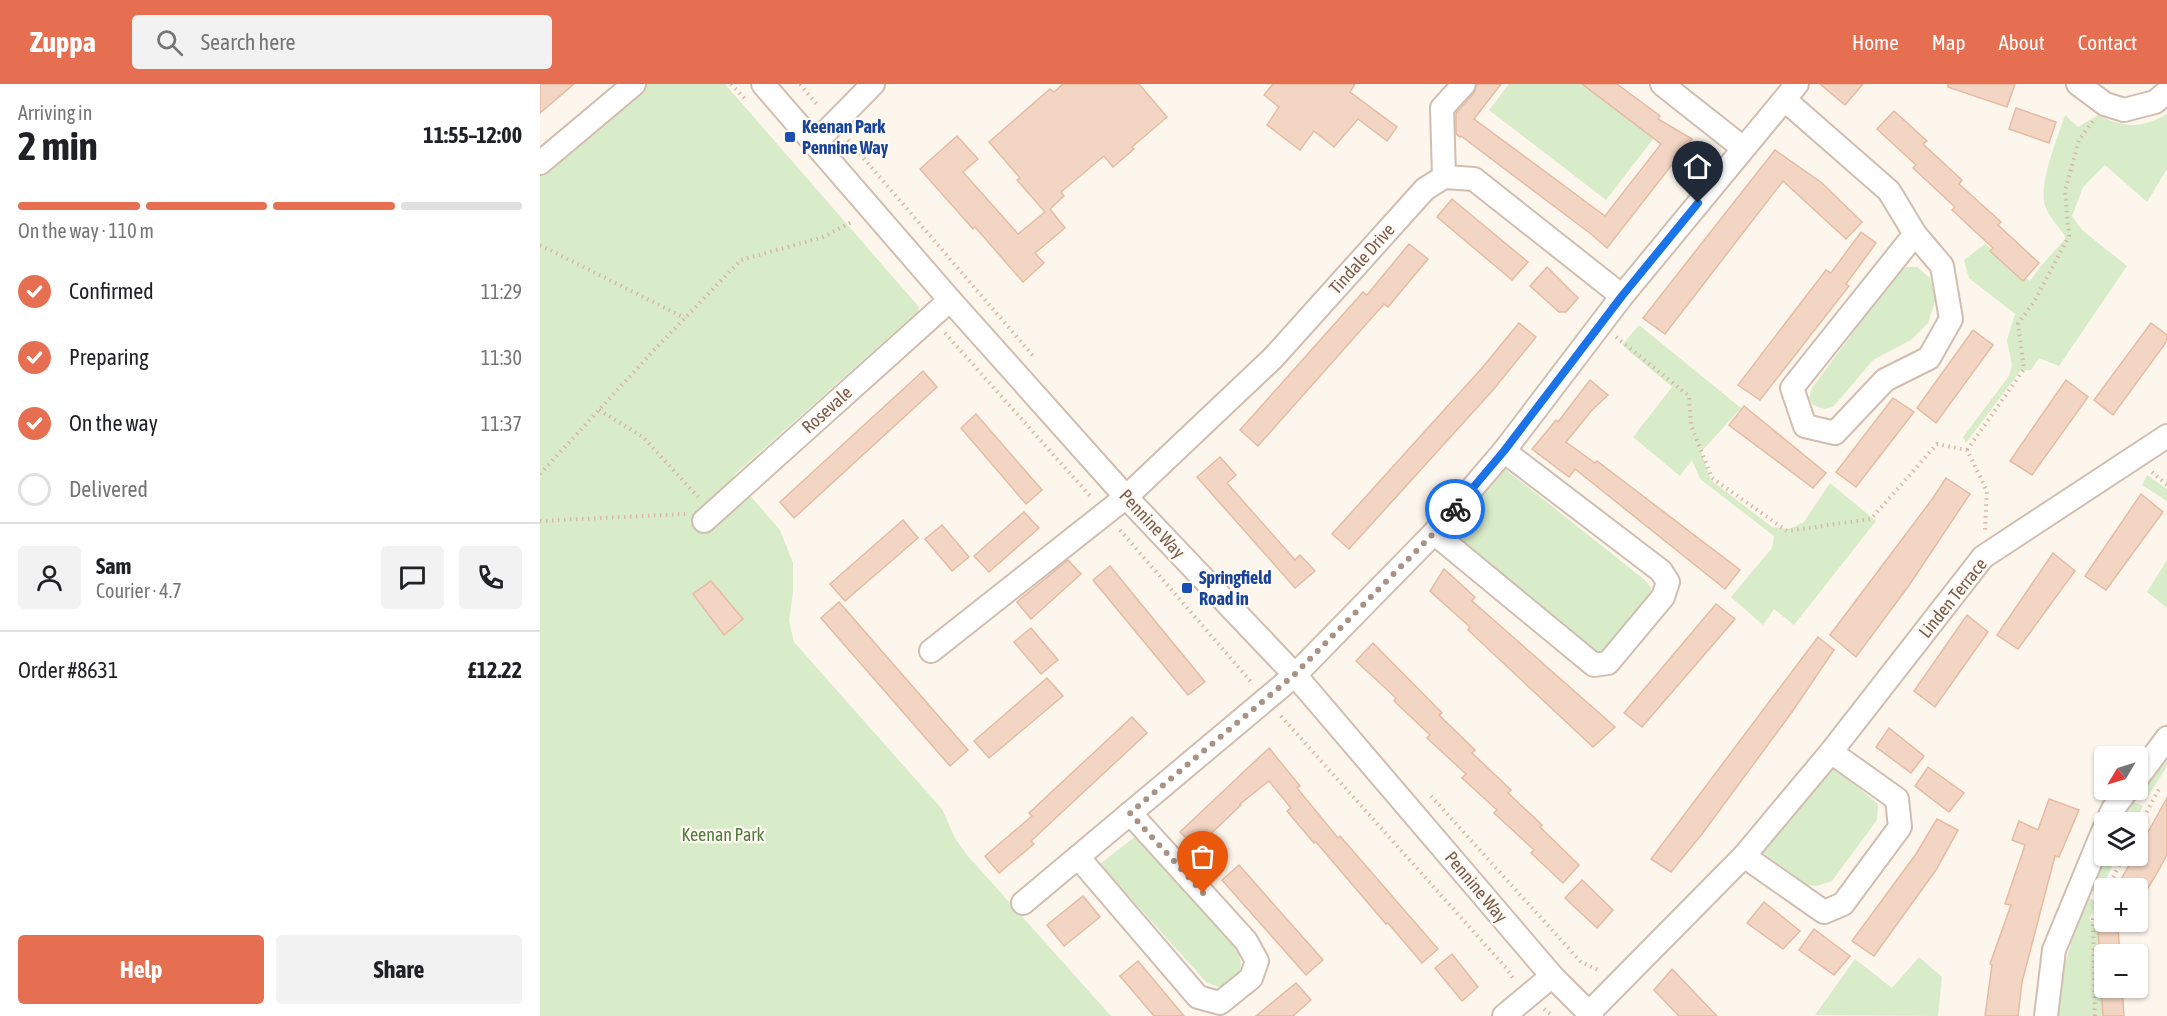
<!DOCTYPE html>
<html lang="en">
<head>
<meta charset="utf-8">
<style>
  :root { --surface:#fff; --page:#f2f2f2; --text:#202124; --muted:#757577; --line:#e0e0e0; --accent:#e76f51 }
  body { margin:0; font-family:"Asap Condensed",sans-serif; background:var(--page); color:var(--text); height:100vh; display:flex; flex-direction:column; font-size:22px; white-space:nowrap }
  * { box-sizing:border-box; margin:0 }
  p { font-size:20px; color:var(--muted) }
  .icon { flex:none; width:33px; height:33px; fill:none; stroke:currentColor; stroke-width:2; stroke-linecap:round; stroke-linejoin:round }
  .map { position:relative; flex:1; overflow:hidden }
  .panel { display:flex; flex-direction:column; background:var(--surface); width:540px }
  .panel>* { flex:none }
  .needle { width:39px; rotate:232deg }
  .fabs { position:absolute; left:1554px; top:662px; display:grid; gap:12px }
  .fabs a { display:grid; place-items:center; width:54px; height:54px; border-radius:6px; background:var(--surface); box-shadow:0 2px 4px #0004; font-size:30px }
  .pin { position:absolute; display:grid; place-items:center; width:51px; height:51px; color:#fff; margin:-62px -26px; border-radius:50% 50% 50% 0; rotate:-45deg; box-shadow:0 0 6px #0007 }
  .pin .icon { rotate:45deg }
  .courier { position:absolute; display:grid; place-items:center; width:60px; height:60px; margin:-30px; border:4px solid #1a73e8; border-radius:50%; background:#fff; color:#222; box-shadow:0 2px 8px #0007 }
  .headline em { font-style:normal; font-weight:700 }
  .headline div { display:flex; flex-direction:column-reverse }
  .headline { display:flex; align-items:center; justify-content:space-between; height:102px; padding:0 18px }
  h1 { font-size:39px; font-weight:700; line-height:45px }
  .bar { display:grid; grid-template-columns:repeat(4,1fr); gap:9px 6px; align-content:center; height:72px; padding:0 18px }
  .bar i { height:8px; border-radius:4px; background:var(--line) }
  .bar .active { background:var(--accent) }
  .bar p { grid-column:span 4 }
  .line { display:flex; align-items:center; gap:15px; padding:0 18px; border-top:2px solid var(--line) }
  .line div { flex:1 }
  .round { display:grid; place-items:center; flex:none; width:63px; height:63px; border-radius:6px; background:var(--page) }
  ol { padding:0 18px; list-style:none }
  li { display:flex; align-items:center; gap:18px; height:66px }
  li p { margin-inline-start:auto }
  li .icon { padding:6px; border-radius:50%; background:var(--accent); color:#fff; stroke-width:4 }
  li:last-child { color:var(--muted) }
  li i { width:33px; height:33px; border:3px solid var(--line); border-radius:50% }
  .cta { display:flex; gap:12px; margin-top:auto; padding:12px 18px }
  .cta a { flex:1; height:69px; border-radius:6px; background:var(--accent); color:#fff; font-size:24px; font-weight:700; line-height:69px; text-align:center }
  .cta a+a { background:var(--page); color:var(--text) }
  header { display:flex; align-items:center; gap:36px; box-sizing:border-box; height:84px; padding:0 30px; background:var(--accent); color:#fff }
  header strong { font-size:28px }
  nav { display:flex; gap:33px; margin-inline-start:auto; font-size:21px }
  .search { width:420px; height:54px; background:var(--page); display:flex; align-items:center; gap:15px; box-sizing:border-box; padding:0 21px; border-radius:6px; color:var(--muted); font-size:22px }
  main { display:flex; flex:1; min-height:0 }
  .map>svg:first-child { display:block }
  .green { fill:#d8ecc9 }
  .building { fill:#f3d5c3; stroke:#e6bba3; stroke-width:1.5 }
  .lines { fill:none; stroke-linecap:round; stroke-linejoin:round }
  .street-casing { stroke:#d1beb0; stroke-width:26 }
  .path { stroke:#d9b8a5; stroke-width:4; stroke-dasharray:1.5 4.5; stroke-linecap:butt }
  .street { stroke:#fff; stroke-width:22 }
  .done { stroke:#a89285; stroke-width:6; stroke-dasharray:0 10.8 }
  .route { stroke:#1a73e8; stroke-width:8 }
  .transit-dot { fill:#1a4fb4; stroke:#fffaf3; stroke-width:2 }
  .labels { text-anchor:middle; stroke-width:4.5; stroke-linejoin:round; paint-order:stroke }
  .transit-label { font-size:18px; font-weight:bold; fill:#164399; stroke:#fffaf3; text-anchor:start }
  .street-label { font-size:18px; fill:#7a5c4d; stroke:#fffaf3 }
  .park-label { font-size:18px; fill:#537a41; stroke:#fffaf3 }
</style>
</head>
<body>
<header>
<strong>Zuppa</strong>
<div class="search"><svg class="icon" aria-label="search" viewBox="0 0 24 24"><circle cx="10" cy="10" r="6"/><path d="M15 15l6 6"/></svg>Search here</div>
<nav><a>Home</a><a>Map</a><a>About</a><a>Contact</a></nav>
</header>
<main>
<section class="panel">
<div class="headline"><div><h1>2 min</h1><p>Arriving in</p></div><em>11:55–12:00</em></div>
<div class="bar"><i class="active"></i><i class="active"></i><i class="active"></i><i></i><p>On the way · 110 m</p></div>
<ol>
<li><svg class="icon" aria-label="check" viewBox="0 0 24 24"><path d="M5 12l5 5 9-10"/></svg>Confirmed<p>11:29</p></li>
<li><svg class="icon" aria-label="check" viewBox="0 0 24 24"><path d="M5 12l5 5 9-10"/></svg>Preparing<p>11:30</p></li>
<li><svg class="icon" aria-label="check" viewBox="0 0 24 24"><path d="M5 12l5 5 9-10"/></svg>On the way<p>11:37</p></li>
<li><i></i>Delivered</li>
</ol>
<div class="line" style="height:108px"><a class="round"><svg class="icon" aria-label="person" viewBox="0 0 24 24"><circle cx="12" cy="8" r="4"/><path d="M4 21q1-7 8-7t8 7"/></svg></a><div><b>Sam</b><p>Courier · 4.7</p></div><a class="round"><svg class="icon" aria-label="chat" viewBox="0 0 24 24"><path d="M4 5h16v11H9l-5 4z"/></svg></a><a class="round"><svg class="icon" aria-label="phone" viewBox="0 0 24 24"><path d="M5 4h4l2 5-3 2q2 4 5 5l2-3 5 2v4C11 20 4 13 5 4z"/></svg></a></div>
<div class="line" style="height:78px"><div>Order #8631</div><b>£12.22</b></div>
<div class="cta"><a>Help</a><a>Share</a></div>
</section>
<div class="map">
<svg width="1627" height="932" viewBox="0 0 1627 932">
  <rect width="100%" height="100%" fill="#fdf6ec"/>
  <!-- green -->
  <g class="green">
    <path d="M 90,0 L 185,0 L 379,223 L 378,227 L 193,392 L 240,446 L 253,479 L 253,508 L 249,537 L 254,558 L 402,725 L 415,754 L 427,771 L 571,932 L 0,932 L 0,81 Z"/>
    <path d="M 969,0 L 1053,0 L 1117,50 L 1066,116 L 949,26 Z"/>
    <path d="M 1627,30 L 1627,85 L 1607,118 L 1565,81 L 1543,103 L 1532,132 L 1542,146 L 1587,182 L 1519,282 L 1499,274 L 1491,286 L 1480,287 L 1426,359 L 1423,353 L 1469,292 L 1472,281 L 1467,256 L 1475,230 L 1429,194 L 1424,176 L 1445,160 L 1490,197 L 1500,183 L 1526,154 C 1520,144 1509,133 1505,122 C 1498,100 1518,53 1525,31 L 1538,43 L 1558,31 C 1585,44 1600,45 1627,30 Z"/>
    <path d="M 1367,183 L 1377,183 L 1390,194 L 1396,215 L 1388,239 L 1371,256 L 1333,276 L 1293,323 L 1284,325 L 1273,321 L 1269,314 L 1272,304 L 1332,223 L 1351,193 Z"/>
    <path d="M 1099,241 L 1201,324 L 1161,368 L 1171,396 L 1232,443 L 1249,445 L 1264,438 L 1290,399 L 1336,437 L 1254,541 L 1234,525 L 1223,541 L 1191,513 L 1232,464 L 1234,452 L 1160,395 L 1152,376 L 1140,392 L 1093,353 L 1132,303 L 1082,261 Z"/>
    <path d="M 956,381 L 965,385 L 1105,496 L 1111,504 L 1111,511 L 1064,566 L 1057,570 L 914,452 L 908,441 Z"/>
    <path d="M 1607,391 L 1627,405 L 1627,417 L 1602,401 Z"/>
    <path d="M 1627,476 L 1627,524 L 1607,508 Z"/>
    <path d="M 1627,666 L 1627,682 L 1609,711 L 1598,708 Z"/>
    <path d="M 1287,681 L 1298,687 L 1338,720 L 1337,736 L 1292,797 L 1277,802 L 1267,801 L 1218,765 Z"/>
    <path d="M 1591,717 L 1603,722 L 1595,738 L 1579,738 Z"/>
    <path d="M 596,752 L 694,861 C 703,878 703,882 694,899 L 682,904 L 667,899 L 560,780 Z"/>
    <path d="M 1564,771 L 1578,771 L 1558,810 L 1548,804 Z"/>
    <path d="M 1545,812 L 1557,818 L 1549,835 L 1558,845 L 1563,932 L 1518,932 L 1523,887 Z"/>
    <path d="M 1379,873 L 1402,893 L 1398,932 L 1275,931 L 1315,875 L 1352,904 Z"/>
  </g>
  <!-- building -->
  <g class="building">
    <path d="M 0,0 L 34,0 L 0,29 Z"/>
    <path d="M 523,0 L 599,0 L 627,33 L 592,63 L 594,65 L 573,83 L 564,72 L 521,108 L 524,112 L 510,125 L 525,144 L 495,169 L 504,179 L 483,198 L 435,143 L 433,145 L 380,85 L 417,52 L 438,75 L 423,88 L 478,150 L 505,128 L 477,96 L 480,94 L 449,58 L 510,5 L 514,8 Z"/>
    <path d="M 733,0 L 815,0 L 810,8 L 857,43 L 847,57 L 818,35 L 794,63 L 774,47 L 760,66 L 727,41 L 739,23 L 724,11 Z"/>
    <path d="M 937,0 L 961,0 L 934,35 L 1065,132 L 1121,60 L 1042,0 L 1077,0 L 1120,32 L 1118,35 L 1152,55 L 1067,164 L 1051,150 L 921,52 L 920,53 L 916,50 L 916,29 L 934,9 Z"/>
    <path d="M 1280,0 L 1323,0 L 1305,21 Z"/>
    <path d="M 1408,0 L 1475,0 L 1467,23 L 1408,3 Z"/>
    <path d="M 1476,24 L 1516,38 L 1509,59 L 1469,45 Z"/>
    <path d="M 1354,27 L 1387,57 L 1383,60 L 1422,96 L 1419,100 L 1461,138 L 1458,141 L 1499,179 L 1483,197 L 1450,167 L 1453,164 L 1412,126 L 1415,123 L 1373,84 L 1376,81 L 1337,45 Z"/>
    <path d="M 1235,66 L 1282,99 L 1322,138 L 1306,155 L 1243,97 L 1125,250 L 1103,234 Z"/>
    <path d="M 912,115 L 988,178 L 972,196 L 897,133 Z"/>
    <path d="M 1321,148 L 1336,159 L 1306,200 L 1309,202 L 1220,316 L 1198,301 L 1286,186 L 1291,189 Z"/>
    <path d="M 869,160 L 888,175 L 848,223 L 844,220 L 718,362 L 700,346 L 823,208 L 827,211 Z"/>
    <path d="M 1007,183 L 1038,214 L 1026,228 L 1019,228 L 990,202 Z"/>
    <path d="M 979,239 L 996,253 L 953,306 L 809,465 L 792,450 L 942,284 Z"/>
    <path d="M 1611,239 L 1627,251 L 1627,257 L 1573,331 L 1554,316 Z"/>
    <path d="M 1433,246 L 1453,261 L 1396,339 L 1377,324 Z"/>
    <path d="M 383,287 L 397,303 L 254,434 L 240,418 Z"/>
    <path d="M 1050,296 L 1068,311 L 1052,326 L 1026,358 L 1055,379 L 1057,377 L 1200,486 L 1185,505 L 1035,385 L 1029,393 L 992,365 L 1016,336 L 1018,338 Z"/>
    <path d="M 1526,296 L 1548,313 L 1492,391 L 1470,377 Z"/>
    <path d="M 1353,314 L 1374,328 L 1316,403 L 1296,388 Z"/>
    <path d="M 1204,322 L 1286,389 L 1273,404 L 1189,341 Z"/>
    <path d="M 436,330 L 502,406 L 486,420 L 421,344 Z"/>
    <path d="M 680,373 L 696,391 L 687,399 L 755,476 L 760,471 L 775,487 L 755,504 L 657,393 Z"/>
    <path d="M 1406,394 L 1430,410 L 1370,500 L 1316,573 L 1290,551 L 1393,414 Z"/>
    <path d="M 1601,410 L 1623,428 L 1566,506 L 1545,492 Z"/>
    <path d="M 484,428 L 499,444 L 449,488 L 434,472 Z"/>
    <path d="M 363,436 L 378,454 L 305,517 L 290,500 Z"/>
    <path d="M 402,441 L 429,473 L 412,487 L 385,455 Z"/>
    <path d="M 1513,469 L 1535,487 L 1478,565 L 1457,551 Z"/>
    <path d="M 528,476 L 541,490 L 491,535 L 477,518 Z"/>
    <path d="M 570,482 L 665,598 L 648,611 L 553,496 Z"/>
    <path d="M 904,485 L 935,513 L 932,517 L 1075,643 L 1053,663 L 928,546 L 930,543 L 890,507 Z"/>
    <path d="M 171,497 L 203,535 L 184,551 L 153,510 Z"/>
    <path d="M 299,518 L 428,666 L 410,682 L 281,534 Z"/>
    <path d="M 1176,520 L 1195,535 L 1102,643 L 1084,629 Z"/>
    <path d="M 1427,531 L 1448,548 L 1395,623 L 1374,607 Z"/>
    <path d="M 491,544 L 518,576 L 501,590 L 474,558 Z"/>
    <path d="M 1278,553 L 1294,566 L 1252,628 L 1162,750 L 1131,788 L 1111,775 Z"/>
    <path d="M 833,559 L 902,629 L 899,631 L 935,666 L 932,669 L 971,706 L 968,709 L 1002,741 L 1000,743 L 1039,781 L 1023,799 L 991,769 L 994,766 L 954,729 L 957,726 L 922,694 L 926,690 L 887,654 L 890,651 L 854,617 L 856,614 L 816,577 Z"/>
    <path d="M 507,594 L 523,612 L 449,674 L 434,657 Z"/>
    <path d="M 592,633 L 607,649 L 491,757 L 494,760 L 459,789 L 445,772 L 492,732 L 489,729 Z"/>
    <path d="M 1349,644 L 1384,672 L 1371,689 L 1336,663 Z"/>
    <path d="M 729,664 L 760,702 L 757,704 L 798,754 L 800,752 L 898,865 L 882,879 L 848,839 L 846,840 L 776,758 L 774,759 L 747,727 L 751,724 L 729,697 L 700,720 L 701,721 L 656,764 L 640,748 Z"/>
    <path d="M 1388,683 L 1424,709 L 1409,728 L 1375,702 Z"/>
    <path d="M 1627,714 L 1627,771 L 1614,794 L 1608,804 L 1576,804 L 1595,771 L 1598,771 L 1598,766 Z"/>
    <path d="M 1509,715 L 1539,726 L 1519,773 L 1515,772 L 1482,898 L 1478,932 L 1445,932 L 1452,881 L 1450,880 L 1471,821 L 1465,820 L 1485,761 L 1472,756 L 1479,737 L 1498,746 Z"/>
    <path d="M 1397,735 L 1418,746 L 1396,786 L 1334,872 L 1312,857 L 1376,770 Z"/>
    <path d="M 699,781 L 783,876 L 766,891 L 682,796 Z"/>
    <path d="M 1042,796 L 1073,826 L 1057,844 L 1025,814 Z"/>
    <path d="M 543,812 L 560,833 L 524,862 L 507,841 Z"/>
    <path d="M 1224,818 L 1260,847 L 1243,865 L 1207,839 Z"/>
    <path d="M 1274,845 L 1310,872 L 1294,891 L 1259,866 Z"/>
    <path d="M 1558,845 L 1578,845 L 1580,870 L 1564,870 L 1564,903 L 1582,903 L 1584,932 L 1563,932 Z"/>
    <path d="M 912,870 L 938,903 L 922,917 L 895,884 Z"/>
    <path d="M 598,877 L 644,932 L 614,932 L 580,892 Z"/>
    <path d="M 1132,885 L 1177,932 L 1139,932 L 1114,906 Z"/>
    <path d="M 756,899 L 771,916 L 753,932 L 716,932 Z"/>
  </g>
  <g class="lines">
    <!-- street casing -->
    <g class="street-casing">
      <g id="street">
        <path d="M 223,0 L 410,216 L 586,413 L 755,591 L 1012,892 L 1052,932"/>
        <path d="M 1122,0 L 1203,64"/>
        <path d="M 1538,0 L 1565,20 L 1584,26 L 1615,18 L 1627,8"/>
        <path d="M 1245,16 L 1349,107 L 1375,150 L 1402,182 L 1411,235 L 1389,274 L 1345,296 L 1295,349 L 1265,342 L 1252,304 L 1375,150"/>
        <path d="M 275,59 L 333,0"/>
        <path d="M 0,79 L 94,0"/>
        <path d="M 904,93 L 902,24 L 924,0"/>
        <path d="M 164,437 L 410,216"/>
        <path d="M 894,449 L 1054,581 L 1068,579 L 1123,513 L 1128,498 L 1121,487 L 964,367"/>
        <path d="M 391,567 L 586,413 L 602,398 L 733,274 L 885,105 L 904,93 L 934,95 L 1082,212"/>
        <path d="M 1598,693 L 1627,654"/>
        <path d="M 1567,738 L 1573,725 L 1588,705"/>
        <path d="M 1204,772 L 1284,828 L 1303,820 L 1360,743 L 1357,715 L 1291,668"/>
        <path d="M 538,773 L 658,913 L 680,919 L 711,894 L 717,877 L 706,857 L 590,729"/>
        <path d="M 483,819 L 755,591 L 894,449 L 964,367 L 1082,212 L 1257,0"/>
        <path d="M 1049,929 L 1204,772 L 1291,668 L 1443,473 L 1627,352"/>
        <path d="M 964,932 L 1012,892"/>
        <path d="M 1506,932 L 1514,866 L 1564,745"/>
      </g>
    </g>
    <!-- path -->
    <g class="path">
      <path d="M 191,0 L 205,15"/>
      <path d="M 260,0 L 279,23"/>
      <path d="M 308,56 L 494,273"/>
      <path d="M 0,161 L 145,234"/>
      <path d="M 405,249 L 551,413"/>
      <path d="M 1076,253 L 1149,312 L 1151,341 L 1172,394 L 1247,447 L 1331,435 L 1397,360 L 1427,366 L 1447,407 L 1445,446"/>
      <path d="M 59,326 L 103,353 L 158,413"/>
      <path d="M 1427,366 L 1484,285 L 1478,240 L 1495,216 L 1529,152 L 1525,107 L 1539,56 L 1553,37"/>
      <path d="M 1612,388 L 1627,401"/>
      <path d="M 0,390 L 115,265 L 201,176 L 283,153 L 312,138"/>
      <path d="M 0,437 L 145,430"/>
      <path d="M 580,446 L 712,599"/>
      <path d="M 741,632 L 967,885 L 974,896"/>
      <path d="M 891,712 L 1040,877 L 1060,887"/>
      <path d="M 1598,744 L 1619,705"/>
      <path d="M 1568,804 L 1584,771"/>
      <path d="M 1004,925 L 1013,932"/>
      <path d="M 1555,932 L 1553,835 L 1564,812"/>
    </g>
    <!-- street -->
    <use href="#street" class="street"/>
  </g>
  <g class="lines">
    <!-- done -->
    <path class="done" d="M 663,809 L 590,729 L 754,591 L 894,449 L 915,425"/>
    <!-- route -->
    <path class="route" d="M 915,425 L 964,367 L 1082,212 L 1158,119"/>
  </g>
  <!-- markers -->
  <g class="transit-dot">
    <rect x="244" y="47" width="12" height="12" rx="3"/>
    <rect x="641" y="498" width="12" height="12" rx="3"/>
  </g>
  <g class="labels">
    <!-- transit labels -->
    <g class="transit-label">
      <text x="262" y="49">Keenan Park<tspan x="262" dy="21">Pennine Way</tspan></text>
      <text x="659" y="500">Springfield<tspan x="659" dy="21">Road in</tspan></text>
    </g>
    <!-- street labels -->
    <g class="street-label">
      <text transform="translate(822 175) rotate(-48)" y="6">Tindale Drive</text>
      <text transform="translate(287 326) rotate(-42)" y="6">Rosevale</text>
      <text transform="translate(612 440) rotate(47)" y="6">Pennine Way</text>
      <text transform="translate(1413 514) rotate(-51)" y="6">Linden Terrace</text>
      <text transform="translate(936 803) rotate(50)" y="6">Pennine Way</text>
    </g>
    <!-- park labels -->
    <g class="park-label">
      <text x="183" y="757">Keenan Park</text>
    </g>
  </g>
</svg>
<div class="fabs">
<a><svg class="needle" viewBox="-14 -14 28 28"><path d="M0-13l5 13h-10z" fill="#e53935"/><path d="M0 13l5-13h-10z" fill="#757577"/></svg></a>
<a><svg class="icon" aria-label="layers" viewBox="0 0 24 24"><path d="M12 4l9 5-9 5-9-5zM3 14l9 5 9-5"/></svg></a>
<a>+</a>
<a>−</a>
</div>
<div class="pin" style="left:663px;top:809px;background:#ea580c"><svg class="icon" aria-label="bag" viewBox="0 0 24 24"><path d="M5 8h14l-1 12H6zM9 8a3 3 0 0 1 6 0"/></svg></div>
<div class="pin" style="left:1158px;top:119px;background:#1f2937"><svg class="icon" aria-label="home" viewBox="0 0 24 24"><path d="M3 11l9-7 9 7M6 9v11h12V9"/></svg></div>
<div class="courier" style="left:915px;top:425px"><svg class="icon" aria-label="bike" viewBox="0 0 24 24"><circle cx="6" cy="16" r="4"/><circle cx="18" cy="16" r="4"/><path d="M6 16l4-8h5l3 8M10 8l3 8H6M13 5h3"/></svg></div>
</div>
</main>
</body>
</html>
